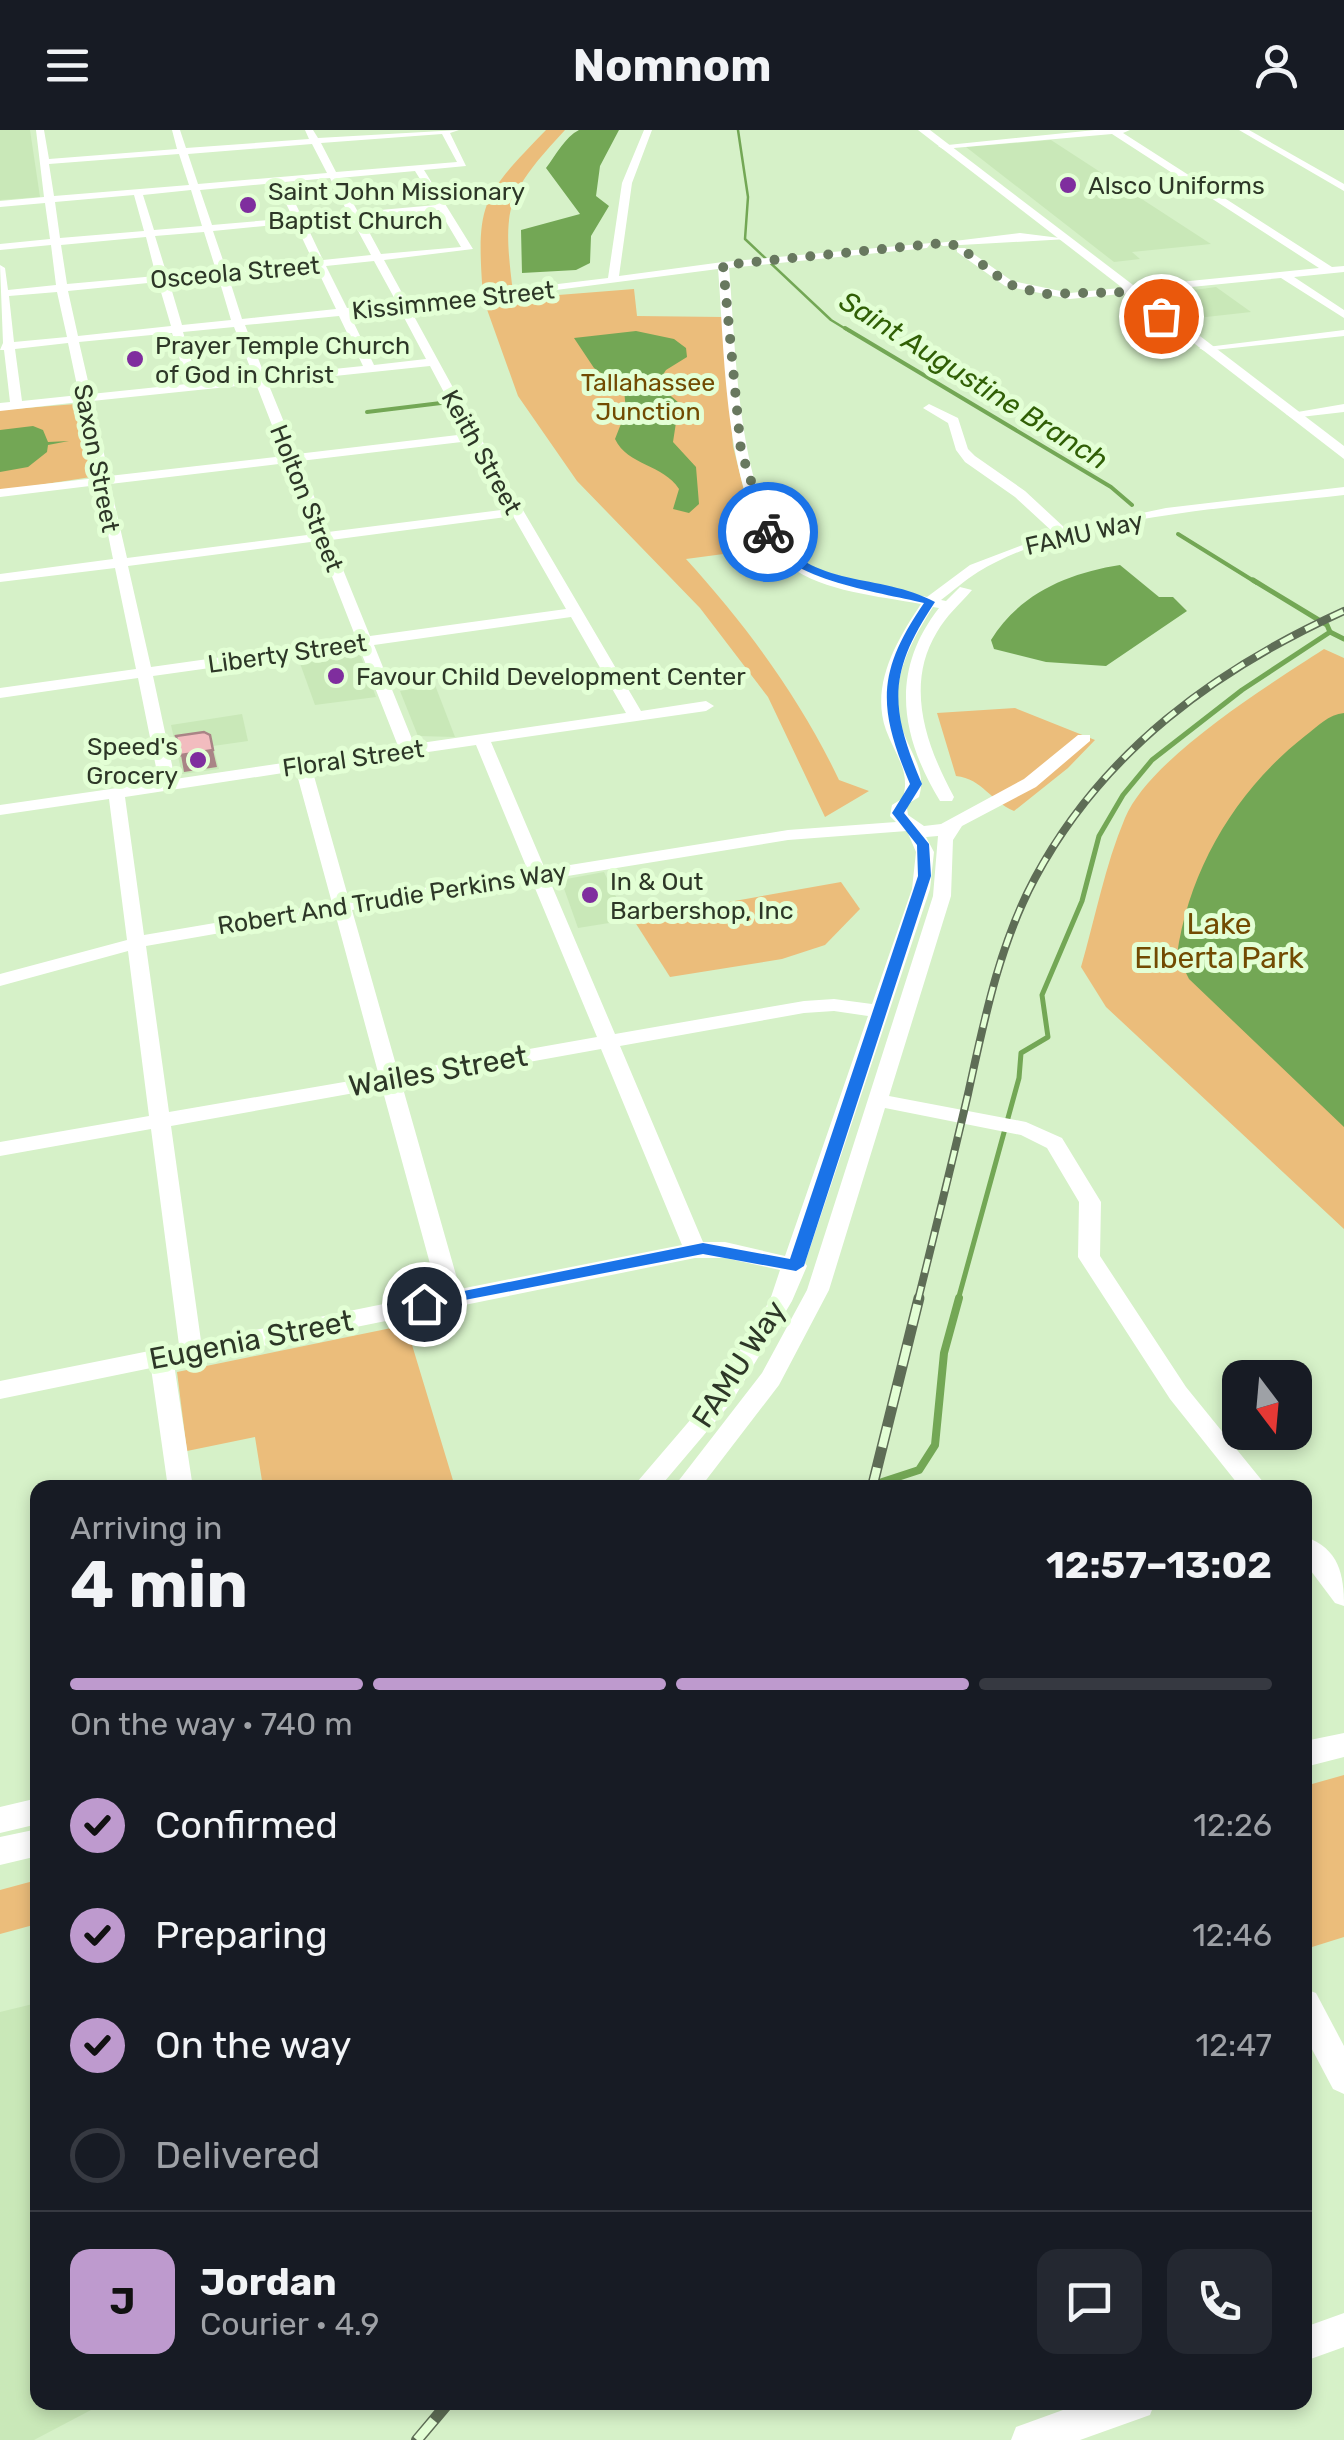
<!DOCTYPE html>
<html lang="en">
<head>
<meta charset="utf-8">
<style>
  :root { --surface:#171b24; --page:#242831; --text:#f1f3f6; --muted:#9ea1a6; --line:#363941; --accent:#be9ace }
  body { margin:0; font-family:Rubik,sans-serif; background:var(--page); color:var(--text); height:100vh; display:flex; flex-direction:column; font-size:38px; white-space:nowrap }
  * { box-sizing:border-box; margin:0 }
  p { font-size:32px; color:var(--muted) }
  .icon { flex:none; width:55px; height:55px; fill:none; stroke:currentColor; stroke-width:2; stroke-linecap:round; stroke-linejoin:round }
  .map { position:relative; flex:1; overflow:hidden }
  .sheet { position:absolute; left:30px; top:1350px; width:1282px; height:930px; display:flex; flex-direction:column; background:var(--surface); border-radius:20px; box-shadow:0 5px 15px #0003 }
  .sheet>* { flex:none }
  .needle { width:65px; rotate:164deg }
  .tools { position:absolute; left:1222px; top:1230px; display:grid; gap:20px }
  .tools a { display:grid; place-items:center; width:90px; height:90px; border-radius:20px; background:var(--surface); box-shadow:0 5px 15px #0003; font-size:50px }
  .pin { position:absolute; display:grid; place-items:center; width:85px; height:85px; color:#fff; margin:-42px; border:5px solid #fff; border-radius:50%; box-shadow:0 2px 10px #0007 }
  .courier { position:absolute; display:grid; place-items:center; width:100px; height:100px; margin:-50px; border:8px solid #1a73e8; border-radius:50%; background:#fff; color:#222; box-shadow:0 2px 12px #0007 }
  .overview em { font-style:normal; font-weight:700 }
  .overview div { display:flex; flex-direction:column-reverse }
  .overview { display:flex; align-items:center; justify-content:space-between; height:170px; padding:0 40px }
  h1 { font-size:65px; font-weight:700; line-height:75px }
  .bar { display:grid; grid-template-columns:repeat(4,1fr); gap:15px 10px; align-content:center; height:120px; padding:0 40px }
  .bar i { height:12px; border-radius:8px; background:var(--line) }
  .bar .active { background:var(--accent) }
  .bar p { grid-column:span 4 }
  .line { display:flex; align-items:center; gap:25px; padding:0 40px; border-top:2px solid var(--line) }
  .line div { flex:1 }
  .round { display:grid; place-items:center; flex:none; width:105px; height:105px; border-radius:20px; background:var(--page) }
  ol { padding:0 40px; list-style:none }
  li { display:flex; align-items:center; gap:30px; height:110px }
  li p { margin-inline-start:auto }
  li .icon { padding:10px; border-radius:50%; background:var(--accent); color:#111; stroke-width:4 }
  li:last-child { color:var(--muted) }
  li i { width:55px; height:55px; border:5px solid var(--line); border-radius:50% }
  header { display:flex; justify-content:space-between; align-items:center; height:130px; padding:0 40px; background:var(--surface); font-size:45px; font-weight:700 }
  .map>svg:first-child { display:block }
  .built { fill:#c9e8b8 }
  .green { fill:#ebbd7b }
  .water { fill:#73a755 }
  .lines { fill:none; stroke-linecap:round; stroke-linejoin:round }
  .stream-far3 { stroke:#73a755; stroke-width:2.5 }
  .stream-far2 { stroke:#73a755; stroke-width:4 }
  .stream-far1 { stroke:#73a755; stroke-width:5 }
  .stream { stroke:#73a755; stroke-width:8 }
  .minor { fill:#fff; fill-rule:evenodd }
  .major { fill:#fff; fill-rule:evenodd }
  .rail-far2-casing { stroke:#5e6d56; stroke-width:8 }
  .rail-far1-casing { stroke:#5e6d56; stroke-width:11 }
  .rail-casing { stroke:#5e6d56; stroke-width:12 }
  .rail-far2 { stroke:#e3ffd5; stroke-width:5; stroke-dasharray:14; stroke-linecap:butt }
  .rail-far1 { stroke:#e3ffd5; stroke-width:8; stroke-dasharray:21; stroke-linecap:butt }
  .rail { stroke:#e3ffd5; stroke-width:9; stroke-dasharray:26; stroke-linecap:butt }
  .shaded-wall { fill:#a98486 }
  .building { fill:#f2bcbf; stroke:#a98486; stroke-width:2.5 }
  .route { fill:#1a73e8 }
  .done { stroke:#68785f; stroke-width:10; stroke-dasharray:0 18 }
  .poi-dot { fill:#7f2e9e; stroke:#e3ffd5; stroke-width:4 }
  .labels { text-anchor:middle; stroke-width:10; stroke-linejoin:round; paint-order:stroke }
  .far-poi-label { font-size:25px; fill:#2d3727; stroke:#e3ffd5; text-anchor:start }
  .far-street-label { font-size:25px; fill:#2d3727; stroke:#e3ffd5 }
  .far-park-label { font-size:25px; fill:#724b02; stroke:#e3ffd5 }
  .far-water-label { font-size:28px; font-style:italic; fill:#305f05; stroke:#e3ffd5 }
  .park-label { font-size:30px; fill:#724b02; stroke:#e3ffd5 }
  .street-label { font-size:30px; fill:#2d3727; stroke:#e3ffd5 }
</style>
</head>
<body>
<header><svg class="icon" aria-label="menu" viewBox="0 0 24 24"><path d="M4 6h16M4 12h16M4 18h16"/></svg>Nomnom<svg class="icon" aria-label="person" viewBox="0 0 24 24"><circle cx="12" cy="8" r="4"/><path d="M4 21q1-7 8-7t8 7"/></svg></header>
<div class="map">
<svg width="1344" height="2310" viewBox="0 0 1344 2310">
  <rect width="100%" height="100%" fill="#d6f1c8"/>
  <!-- built -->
  <g class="built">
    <path d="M 0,0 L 30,0 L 40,67 L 0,70 Z"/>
    <path d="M 1051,10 L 1211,114 L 1132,122 L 1140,129 L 1114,132 L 966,17 Z"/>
    <path d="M 1216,157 L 1251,182 L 1188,189 L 1157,165 Z"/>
    <path d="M 344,519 L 360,524 L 376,567 L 315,575 L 297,525 Z"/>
    <path d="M 435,555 L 455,607 L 418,606 L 400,561 Z"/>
    <path d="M 242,584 L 248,611 L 213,616 L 219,639 L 182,644 L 171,595 Z"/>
    <path d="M 604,742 L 621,777 L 628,776 L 634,789 L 578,798 L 561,750 Z"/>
    <path d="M 37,1873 L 38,2272 L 90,2273 L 91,2280 L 34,2310 L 0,2310 L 0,1882 Z"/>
  </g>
  <!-- green -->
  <g class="green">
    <path d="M 546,0 L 565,0 C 506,64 502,76 513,162 L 483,166 C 476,73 481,67 546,0 Z"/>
    <path d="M 634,159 L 637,186 L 723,187 L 733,316 L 752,393 L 723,397 L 731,423 L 686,429 C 747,496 800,568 839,650 L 869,661 L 825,687 L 768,567 L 700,478 L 577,351 L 518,266 L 484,171 Z"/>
    <path d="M 76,274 L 91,347 L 0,361 L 0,280 Z"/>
    <path d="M 1324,519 L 1344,528 L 1344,1099 L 1106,877 L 1081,837 C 1095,789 1105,735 1125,688 C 1150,628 1269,555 1324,519 Z"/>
    <path d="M 1015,578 L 1095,610 L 1068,638 L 1014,681 C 990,671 983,649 956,646 L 937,583 Z"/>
    <path d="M 841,752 L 860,779 L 825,815 L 782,829 L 670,847 L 633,789 Z"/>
    <path d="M 406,1195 L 455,1357 L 263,1357 L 255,1307 L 187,1321 L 177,1242 Z"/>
    <path d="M 1344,1645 L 1344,1807 L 1312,1817 L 1305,1812 L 1305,1656 Z"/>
    <path d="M 37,1750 L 37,1794 L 0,1804 L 0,1760 Z"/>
  </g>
  <!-- water -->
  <g class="water">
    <path d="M 579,0 L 619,0 L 600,36 L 596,66 L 609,76 L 591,106 L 590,133 L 576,140 L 522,143 L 521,100 L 580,84 L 546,38 C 556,25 565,7 579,0 Z"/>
    <path d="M 636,201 L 674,209 L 686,218 L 687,227 L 666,240 L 657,254 L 679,273 L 673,312 L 696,337 L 699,374 L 689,383 L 673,379 L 679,359 C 663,334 628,336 615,309 L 626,281 L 624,259 L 594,238 L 574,208 Z"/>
    <path d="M 33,296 L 43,300 L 48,312 L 69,311 L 48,315 L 47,322 L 28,337 L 0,342 L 0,300 Z"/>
    <path d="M 1120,435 L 1159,467 L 1173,467 L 1187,481 L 1106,536 L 1046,532 L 994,519 L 991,510 C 1019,464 1068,443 1120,435 Z"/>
    <path d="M 1344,583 L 1344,997 L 1189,849 L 1177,825 C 1189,739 1236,660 1305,606 C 1317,597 1329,584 1344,583 Z"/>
  </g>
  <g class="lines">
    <!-- stream-far3 -->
    <path class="stream-far3" d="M 738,0 L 748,67 L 745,109 L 831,190 L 849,201"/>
    <!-- stream-far2 -->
    <g class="stream-far2">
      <path d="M 845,198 L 1111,357 L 1132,375"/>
      <path d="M 367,282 L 441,273"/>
      <path d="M 1178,404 L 1257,453"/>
    </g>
    <!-- stream-far1 -->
    <g class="stream-far1">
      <path d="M 1330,502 L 1344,509"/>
      <path d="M 958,1170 L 1019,948 L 1021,923 L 1048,907 L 1042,865 L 1082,771 L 1099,706 L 1123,665 L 1152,630 L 1242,560 L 1330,502 L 1327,495 L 1253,450"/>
    </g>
    <!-- stream -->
    <path class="stream" d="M 864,1358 L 919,1340 L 935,1315 L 944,1223 L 959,1168"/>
    <!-- minor -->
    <g class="minor">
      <path d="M 36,0 L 44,0 L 49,29 L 177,19 L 172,0 L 180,0 L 186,18 L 309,9 L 305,0 L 313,0 L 318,8 L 459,0 L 450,3 L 466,36 L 424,40 L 473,119 L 384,130 L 407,172 L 608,148 L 622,53 L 644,0 L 652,0 L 632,53 L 619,146 L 723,132 L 931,113 L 927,118 L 729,138 C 736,210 736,387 801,431 C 836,455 886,458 927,467 L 970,435 L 1054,403 L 1015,367 L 965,332 L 956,320 L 948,293 L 923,278 L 929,274 L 958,288 L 968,319 L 975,326 L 1025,361 L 1066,399 L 1166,378 L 1344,357 L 1344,365 C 1238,377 1069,386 978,442 C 965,450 953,461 941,470 L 946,471 L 960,457 L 972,460 C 960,474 946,486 937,502 C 904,556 927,617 954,667 L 952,671 L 940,671 C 900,605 890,541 939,478 L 933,477 C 910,513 886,557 903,601 C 911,624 927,642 919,667 L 911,672 L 903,667 C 911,641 894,623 886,600 C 870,555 897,510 921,474 C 879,466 824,462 789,436 C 723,387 725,216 718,139 L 410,179 L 480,307 L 641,581 L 706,571 L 714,576 L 706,581 L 491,612 L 545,739 L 788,700 L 896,692 L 890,686 L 892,675 L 900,670 L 906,671 L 908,685 L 924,696 L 941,694 L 1024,649 L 1078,605 L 1090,605 L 1090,611 L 1036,657 L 962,696 L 953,710 L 951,766 L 889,966 L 1026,992 L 1062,1008 L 1101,1072 L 1100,1126 L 1186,1257 L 1268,1358 L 1241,1358 L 1170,1269 L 1078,1127 L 1079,1072 L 1047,1018 L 1021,1005 L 885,978 L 829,1160 L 779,1255 L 700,1358 L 673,1358 L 762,1243 L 807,1160 L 933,766 L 938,706 L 926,707 L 934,722 L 930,759 L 805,1133 L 807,1136 L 792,1171 L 731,1273 L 659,1358 L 632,1358 L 715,1261 L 770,1170 L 780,1140 L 725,1128 L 695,1128 L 174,1234 L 193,1358 L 168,1358 L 151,1238 L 0,1269 L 0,1251 L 179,1215 L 151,999 L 0,1026 L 0,1012 L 149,986 L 128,821 L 0,856 L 0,844 L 127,810 L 109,669 L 0,685 L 0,675 L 159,652 L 138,548 L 0,568 L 0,558 L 136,539 L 115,438 L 0,452 L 0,444 L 113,429 L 98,355 L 0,367 L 0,359 L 96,348 L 80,272 L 0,281 L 0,273 L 10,272 L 4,220 L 0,220 L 3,213 L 0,135 L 5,138 L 8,160 L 56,155 L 51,115 L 0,120 L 0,114 L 50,109 L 45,73 L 0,77 L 0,71 L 44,67 ZM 442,4 L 457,32 L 336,42 L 321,13 ZM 312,14 L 327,43 L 198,54 L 188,24 ZM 179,24 L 189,55 L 54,66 L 49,34 ZM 415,41 L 436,75 L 358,82 L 339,48 ZM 330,48 L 348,83 L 302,87 L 285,52 ZM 276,53 L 293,88 L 212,95 L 200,60 ZM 191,60 L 202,96 L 154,100 L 143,65 ZM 134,65 L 144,101 L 60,108 L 55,72 ZM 439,80 L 461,117 L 381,124 L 361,87 ZM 351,88 L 371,125 L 323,130 L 305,92 ZM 295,93 L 313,131 L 226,139 L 213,101 ZM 204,102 L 216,140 L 167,145 L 155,106 ZM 146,107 L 156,146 L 67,154 L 61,115 ZM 374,131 L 397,173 L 347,178 L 326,136 ZM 316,137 L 336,179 L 242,189 L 228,145 ZM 218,146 L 231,190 L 182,195 L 169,151 ZM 158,152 L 171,196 L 78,206 L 68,161 ZM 57,162 L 67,207 L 14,212 L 9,166 ZM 400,180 L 426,229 L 374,235 L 350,185 ZM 339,186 L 363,236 L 265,246 L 245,195 ZM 234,197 L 254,247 L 198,253 L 183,202 ZM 172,203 L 187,254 L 91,264 L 79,212 ZM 68,213 L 79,265 L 22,271 L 15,219 ZM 430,236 L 466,304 L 297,324 L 268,253 ZM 256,254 L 284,326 L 109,346 L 92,271 ZM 470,311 L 509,379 L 328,402 L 300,331 ZM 287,333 L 315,404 L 127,428 L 110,354 ZM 513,386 L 566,479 L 370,506 L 331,410 ZM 318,411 L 356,508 L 151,537 L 128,436 ZM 571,487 L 626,583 L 414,614 L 374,515 ZM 359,517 L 398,616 L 175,649 L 153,546 ZM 476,615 L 528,741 L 349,770 L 312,639 ZM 296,641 L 332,773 L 144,805 L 125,667 ZM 907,701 L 916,722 L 912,759 L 872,874 L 834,869 L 804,871 L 615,904 L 549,749 L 788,710 ZM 532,751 L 597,907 L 398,942 L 352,780 ZM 335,783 L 379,946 L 169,982 L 146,816 ZM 834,881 L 868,886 L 785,1126 L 725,1112 L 703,1112 L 620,916 L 804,883 ZM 601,919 L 682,1115 L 460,1159 L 402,955 ZM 382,958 L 438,1163 L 201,1211 L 171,996 Z"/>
      <path d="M 1095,0 L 1130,0 L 1123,3 L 1332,137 L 1344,136 L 1344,142 L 1294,147 L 1344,180 L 1344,188 L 1281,148 L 1070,169 L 1005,156 L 957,122 L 957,118 L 965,118 L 1012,151 L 1070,163 L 1319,138 L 1112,4 L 943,19 L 938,16 Z"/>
      <path d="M 1239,0 L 1249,0 L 1344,54 L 1344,61 Z"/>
      <path d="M 1020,103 L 1068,109 L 943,116 L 938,113 Z"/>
      <path d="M 1344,200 L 1344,206 L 1205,221 L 1199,218 Z"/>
      <path d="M 1344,274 L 1344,282 L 1292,288 L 1286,284 Z"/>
      <path d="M 1305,1407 C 1339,1418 1344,1445 1344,1476 L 1335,1473 L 1305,1433 Z"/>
      <path d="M 1344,1603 L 1344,1627 L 1305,1637 L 1305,1611 Z"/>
      <path d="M 38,1668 L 38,1694 L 0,1703 L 0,1677 Z"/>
      <path d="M 38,1699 L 38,1726 L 0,1735 L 0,1707 Z"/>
      <path d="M 1305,1859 L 1316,1863 L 1344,1916 L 1344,1964 L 1333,1959 L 1305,1906 Z"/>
      <path d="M 1344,2183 L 1344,2217 L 1305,2231 L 1305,2197 Z"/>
      <path d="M 1085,2272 L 1155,2272 L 1150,2285 L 1080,2310 L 1011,2310 L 1016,2297 Z"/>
    </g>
    <!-- major -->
    <path class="major" d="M 918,0 L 930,0 L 1344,316 L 1344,329 Z"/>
    <!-- rail-far2 casing -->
    <g class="rail-far2-casing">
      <path id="rail-far2" d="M 918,1170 C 935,1101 952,1033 968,964 C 984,891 999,815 1035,748 C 1103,621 1216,539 1344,481"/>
    </g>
    <!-- rail-far1 casing -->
    <g class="rail-far1-casing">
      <path id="rail-far1" d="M 872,1358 L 919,1168"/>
    </g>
    <!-- rail casing -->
    <g class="rail-casing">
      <path id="rail" d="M 417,2310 L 449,2272"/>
    </g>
    <!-- rail-far2 -->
    <use href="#rail-far2" class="rail-far2"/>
    <!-- rail-far1 -->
    <use href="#rail-far1" class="rail-far1"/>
    <!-- rail -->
    <use href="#rail" class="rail"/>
  </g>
  <!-- shaded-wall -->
  <path class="shaded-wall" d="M 213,620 L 217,637 L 184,642 L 181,625 Z"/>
  <!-- building -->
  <path class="building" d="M 204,602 L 210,605 L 213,620 L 181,625 L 176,606 Z"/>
  <!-- route -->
  <path class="route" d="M 765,400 L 772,400 C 811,460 880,442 935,472 C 888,542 889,577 922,654 L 904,683 L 929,714 L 931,746 L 804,1136 L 796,1141 L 703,1124 L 418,1179 L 418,1170 L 424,1169 L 703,1113 L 790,1129 L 918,746 L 917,715 L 892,683 L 910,654 C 878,578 876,543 924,473 C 880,462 775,449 765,400 Z"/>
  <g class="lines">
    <!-- done -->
    <path class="done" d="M 768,402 L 741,321 L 723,135 L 943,113 L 958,116 L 1008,154 L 1042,164 L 1130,162 L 1161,186"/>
  </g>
  <!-- markers -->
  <g class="poi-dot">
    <circle cx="1068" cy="55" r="10"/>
    <circle cx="248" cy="75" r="10"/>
    <circle cx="135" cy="229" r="10"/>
    <circle cx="336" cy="546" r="10"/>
    <circle cx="198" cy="630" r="10"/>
    <circle cx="590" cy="765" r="10"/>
  </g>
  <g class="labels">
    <!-- far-poi labels -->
    <g class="far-poi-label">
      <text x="1088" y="64">Alsco Uniforms</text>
      <text x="268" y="70">Saint John Missionary<tspan x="268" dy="29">Baptist Church</tspan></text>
      <text x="155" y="224">Prayer Temple Church<tspan x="155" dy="29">of God in Christ</tspan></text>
      <text x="356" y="555">Favour Child Development Center</text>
      <text x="178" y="625" text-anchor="end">Speed's<tspan x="178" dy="29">Grocery</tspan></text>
      <text x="610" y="760">In &amp; Out<tspan x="610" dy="29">Barbershop, Inc</tspan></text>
    </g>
    <!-- far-street labels -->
    <g class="far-street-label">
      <text transform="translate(235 142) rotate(-5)" y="9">Osceola Street</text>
      <text transform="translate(453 170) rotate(-6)" y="9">Kissimmee Street</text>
      <text transform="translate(482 322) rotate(61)" y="9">Keith Street</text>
      <text transform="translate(97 328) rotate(79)" y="9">Saxon Street</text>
      <text transform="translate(307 368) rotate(68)" y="9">Holton Street</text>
      <text transform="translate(1084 403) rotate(-13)" y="9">FAMU Way</text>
      <text transform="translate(287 523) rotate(-8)" y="9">Liberty Street</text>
      <text transform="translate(353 628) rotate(-8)" y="9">Floral Street</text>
      <text transform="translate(392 768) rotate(-9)" y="9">Robert And Trudie Perkins Way</text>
    </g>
    <!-- far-park labels -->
    <g class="far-park-label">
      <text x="648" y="261">Tallahassee<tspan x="648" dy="29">Junction</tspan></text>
    </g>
    <!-- far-water labels -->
    <g class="far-water-label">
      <text transform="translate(974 250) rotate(32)" y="10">Saint Augustine Branch</text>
    </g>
    <!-- park labels -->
    <g class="park-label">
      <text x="1219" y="804">Lake<tspan x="1219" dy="34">Elberta Park</tspan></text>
    </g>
    <!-- street labels -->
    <g class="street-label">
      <text transform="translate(438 941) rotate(-10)" y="10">Wailes Street</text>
      <text transform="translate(251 1210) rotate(-11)" y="10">Eugenia Street</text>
      <text transform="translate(739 1234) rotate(-57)" y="10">FAMU Way</text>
    </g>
  </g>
</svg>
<div class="tools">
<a><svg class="needle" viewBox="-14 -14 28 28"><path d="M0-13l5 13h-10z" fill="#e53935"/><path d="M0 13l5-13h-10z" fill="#9ea1a6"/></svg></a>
</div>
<div class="pin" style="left:1161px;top:186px;background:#ea580c"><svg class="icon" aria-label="bag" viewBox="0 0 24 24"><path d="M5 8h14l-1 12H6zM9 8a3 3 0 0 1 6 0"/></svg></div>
<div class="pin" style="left:424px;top:1174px;background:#1f2937"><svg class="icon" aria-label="home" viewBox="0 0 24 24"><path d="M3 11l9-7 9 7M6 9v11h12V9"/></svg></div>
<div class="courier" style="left:768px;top:402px"><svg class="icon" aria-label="bike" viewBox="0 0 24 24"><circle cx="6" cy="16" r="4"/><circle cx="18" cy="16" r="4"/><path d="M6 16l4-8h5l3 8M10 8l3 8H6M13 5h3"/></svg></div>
<section class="sheet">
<div class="overview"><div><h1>4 min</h1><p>Arriving in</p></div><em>12:57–13:02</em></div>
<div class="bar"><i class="active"></i><i class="active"></i><i class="active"></i><i></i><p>On the way · 740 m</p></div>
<ol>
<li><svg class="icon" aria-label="check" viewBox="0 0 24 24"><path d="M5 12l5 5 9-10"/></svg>Confirmed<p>12:26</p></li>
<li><svg class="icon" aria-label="check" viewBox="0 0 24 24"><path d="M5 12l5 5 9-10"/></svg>Preparing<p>12:46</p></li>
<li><svg class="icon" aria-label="check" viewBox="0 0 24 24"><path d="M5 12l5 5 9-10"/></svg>On the way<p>12:47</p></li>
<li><i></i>Delivered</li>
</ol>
<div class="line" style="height:180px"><b class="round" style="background:var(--accent);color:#111">J</b><div><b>Jordan</b><p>Courier · 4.9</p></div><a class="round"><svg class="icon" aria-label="chat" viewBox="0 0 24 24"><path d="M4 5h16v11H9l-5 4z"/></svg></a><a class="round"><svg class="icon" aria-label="phone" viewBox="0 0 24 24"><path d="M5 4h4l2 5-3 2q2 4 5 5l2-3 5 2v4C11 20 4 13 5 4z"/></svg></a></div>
</section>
</div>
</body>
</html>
